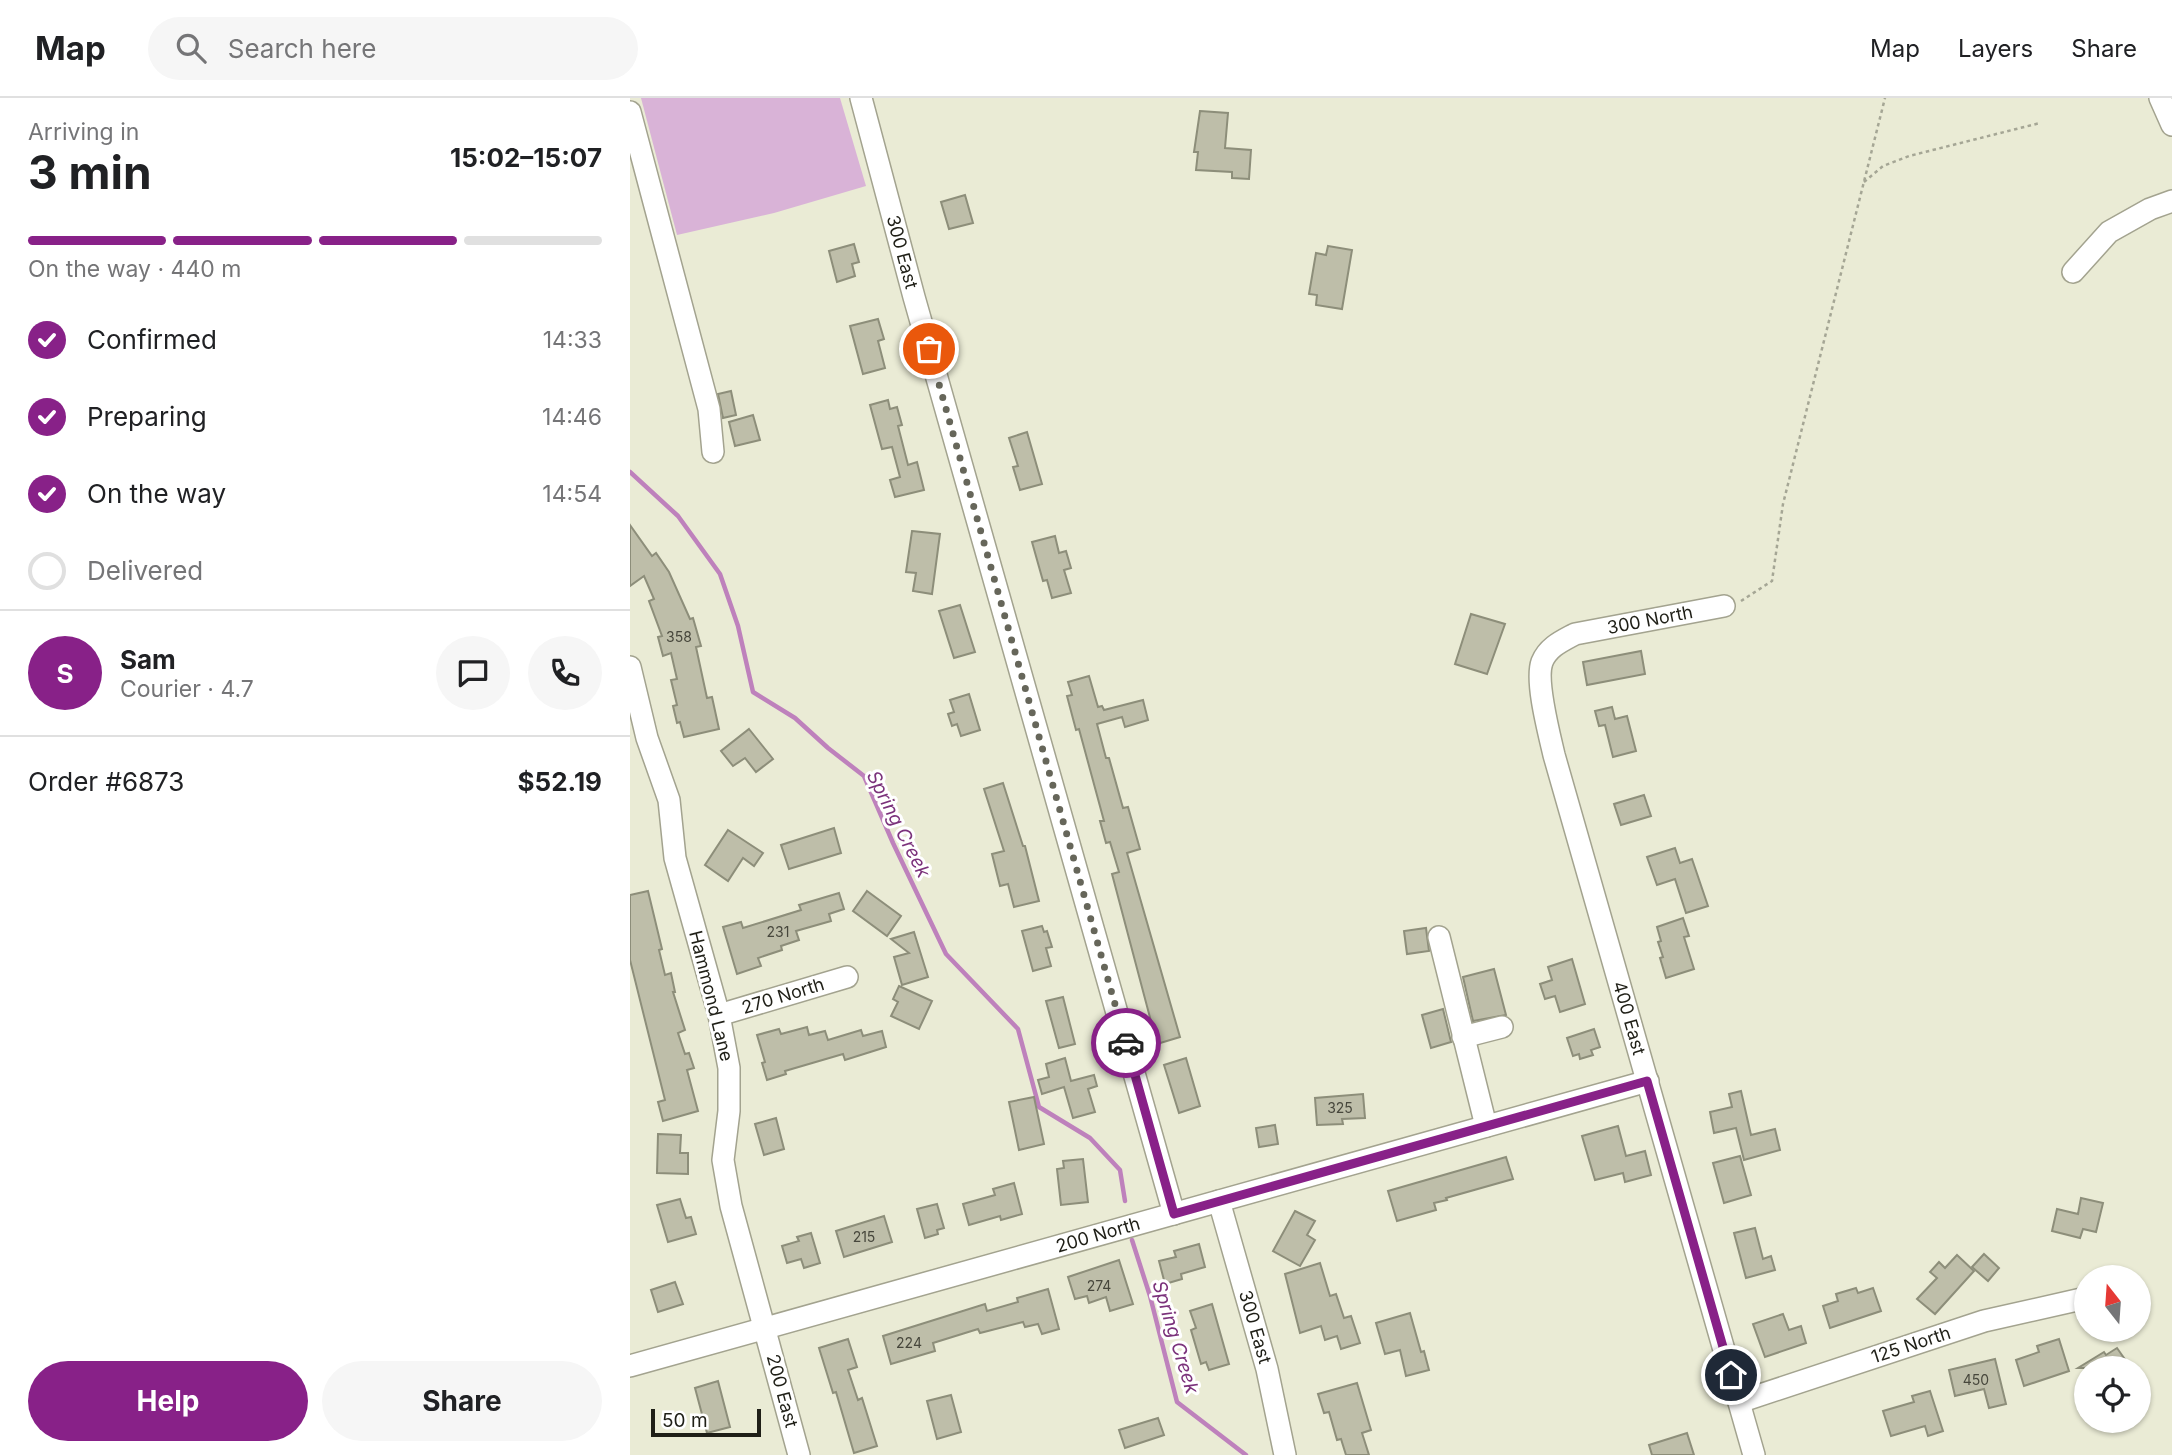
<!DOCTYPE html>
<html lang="en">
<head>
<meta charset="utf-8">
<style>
  :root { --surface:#fff; --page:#f6f6f6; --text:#202124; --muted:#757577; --line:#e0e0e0; --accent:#882188 }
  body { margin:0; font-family:Inter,sans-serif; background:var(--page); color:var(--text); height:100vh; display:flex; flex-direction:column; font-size:26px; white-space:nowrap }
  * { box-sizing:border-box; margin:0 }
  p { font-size:23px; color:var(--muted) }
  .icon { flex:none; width:38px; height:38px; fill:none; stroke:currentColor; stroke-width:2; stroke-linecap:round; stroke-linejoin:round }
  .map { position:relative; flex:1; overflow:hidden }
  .panel { display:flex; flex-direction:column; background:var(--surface); width:630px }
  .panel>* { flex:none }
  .needle { width:46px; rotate:343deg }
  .tools { position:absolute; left:1444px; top:1167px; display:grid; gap:14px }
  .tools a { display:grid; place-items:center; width:77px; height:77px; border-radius:50%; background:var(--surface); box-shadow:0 2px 5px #0004; font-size:35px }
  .scale { position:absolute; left:21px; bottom:18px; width:110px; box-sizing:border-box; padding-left:7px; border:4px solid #1f1f17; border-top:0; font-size:19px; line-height:24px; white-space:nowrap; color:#1f1f17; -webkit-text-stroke:5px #fff; paint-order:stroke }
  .pin { position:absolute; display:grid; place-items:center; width:60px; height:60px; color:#fff; margin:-30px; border:4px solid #fff; border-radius:50%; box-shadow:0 2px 7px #0007 }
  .courier { position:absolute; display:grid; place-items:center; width:70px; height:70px; margin:-35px; border:5px solid #882188; border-radius:50%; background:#fff; color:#222; box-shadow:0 2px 9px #0007 }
  .overview em { font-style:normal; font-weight:700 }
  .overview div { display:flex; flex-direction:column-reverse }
  .overview { display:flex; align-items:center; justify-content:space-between; height:119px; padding:0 28px }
  h1 { font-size:46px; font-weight:700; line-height:52px }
  .bar { display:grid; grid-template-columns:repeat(4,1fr); gap:10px 7px; align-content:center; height:84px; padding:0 28px }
  .bar i { height:9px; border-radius:5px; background:var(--line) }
  .bar .on { background:var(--accent) }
  .bar p { grid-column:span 4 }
  .line { display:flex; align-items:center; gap:18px; padding:0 28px; border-top:2px solid var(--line) }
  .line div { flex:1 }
  .round { display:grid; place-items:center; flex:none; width:74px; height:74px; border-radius:37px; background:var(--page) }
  ol { padding:0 28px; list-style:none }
  li { display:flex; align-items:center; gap:21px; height:77px }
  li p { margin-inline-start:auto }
  li .icon { padding:7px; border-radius:50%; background:var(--accent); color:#fff; stroke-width:4 }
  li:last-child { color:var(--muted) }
  li i { width:38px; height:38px; border:4px solid var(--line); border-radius:50% }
  .action { display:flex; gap:14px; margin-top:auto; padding:14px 28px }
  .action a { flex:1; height:80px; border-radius:42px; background:var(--accent); color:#fff; font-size:28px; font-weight:700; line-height:80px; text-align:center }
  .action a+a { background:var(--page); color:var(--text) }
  header { display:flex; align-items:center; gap:42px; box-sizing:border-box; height:98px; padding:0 35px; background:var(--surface); border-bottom:2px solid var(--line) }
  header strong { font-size:33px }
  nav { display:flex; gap:38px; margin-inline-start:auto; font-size:24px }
  .search { width:490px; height:63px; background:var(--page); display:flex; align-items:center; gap:18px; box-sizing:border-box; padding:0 24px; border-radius:38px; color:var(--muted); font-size:26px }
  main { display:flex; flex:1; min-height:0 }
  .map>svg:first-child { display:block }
  .green { fill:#d9b3d7 }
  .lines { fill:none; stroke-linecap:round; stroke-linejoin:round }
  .stream { stroke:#be81bc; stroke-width:4.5 }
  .building { fill:#bebea9; stroke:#8d8e7a; stroke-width:2 }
  .minor-casing { stroke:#a3a38f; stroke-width:24 }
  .path { stroke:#a5a695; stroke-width:2.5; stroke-dasharray:3.5 3.5; stroke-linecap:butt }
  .minor { stroke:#fff; stroke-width:21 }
  .done { stroke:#66665a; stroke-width:7; stroke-dasharray:0 12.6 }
  .route { stroke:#882188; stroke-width:9 }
  .labels { text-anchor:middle; stroke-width:6; stroke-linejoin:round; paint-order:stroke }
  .number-label { font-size:14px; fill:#47473c }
  .street-label { font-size:18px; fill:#1f1f17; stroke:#fff }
  .water-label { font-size:19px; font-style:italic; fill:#7b327b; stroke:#fff }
</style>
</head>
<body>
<header>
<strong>Map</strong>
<div class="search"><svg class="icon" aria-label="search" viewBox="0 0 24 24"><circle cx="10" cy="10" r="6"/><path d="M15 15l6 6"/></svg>Search here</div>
<nav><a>Map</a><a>Layers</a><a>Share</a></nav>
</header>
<main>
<section class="panel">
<div class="overview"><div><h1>3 min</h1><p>Arriving in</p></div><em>15:02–15:07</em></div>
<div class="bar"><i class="on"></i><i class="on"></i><i class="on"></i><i></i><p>On the way · 440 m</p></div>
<ol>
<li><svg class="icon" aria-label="check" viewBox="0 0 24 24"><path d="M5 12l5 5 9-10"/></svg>Confirmed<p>14:33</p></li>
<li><svg class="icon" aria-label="check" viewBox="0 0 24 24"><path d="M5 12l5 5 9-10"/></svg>Preparing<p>14:46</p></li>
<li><svg class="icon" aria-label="check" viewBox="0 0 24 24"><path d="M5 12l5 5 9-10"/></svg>On the way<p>14:54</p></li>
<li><i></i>Delivered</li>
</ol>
<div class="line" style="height:126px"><b class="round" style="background:var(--accent);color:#fff">S</b><div><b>Sam</b><p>Courier · 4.7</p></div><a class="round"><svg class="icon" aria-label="chat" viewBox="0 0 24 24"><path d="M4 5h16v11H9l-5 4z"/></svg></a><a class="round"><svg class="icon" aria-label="phone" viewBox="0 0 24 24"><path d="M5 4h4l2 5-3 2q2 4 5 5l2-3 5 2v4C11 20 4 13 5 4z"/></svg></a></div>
<div class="line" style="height:91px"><div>Order #6873</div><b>$52.19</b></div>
<div class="action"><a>Help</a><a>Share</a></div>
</section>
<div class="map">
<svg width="1542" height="1357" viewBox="0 0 1542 1357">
  <rect width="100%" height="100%" fill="#eaebd5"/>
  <!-- green -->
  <path class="green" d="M 11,0 L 210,0 L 236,88 L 144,115 L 47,137 Z"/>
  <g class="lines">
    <!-- stream -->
    <g class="stream">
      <path d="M 0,374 L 48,418 L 90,476 L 108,528 L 123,594 L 165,620 L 198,650 L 234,678 L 263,745 L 316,856 L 388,931 L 409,1009 L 460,1040 L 490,1072 L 495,1103"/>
      <path d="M 502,1142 L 520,1198 L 547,1304 L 616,1357"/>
    </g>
  </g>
  <!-- building -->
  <g class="building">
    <path d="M 570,13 L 598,15 L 595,50 L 621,52 L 619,81 L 602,80 L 602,74 L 566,72 L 568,54 L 564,54 Z"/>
    <path d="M 335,97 L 343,125 L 319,131 L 311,104 Z"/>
    <path d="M 224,146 L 229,164 L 222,166 L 225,178 L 207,184 L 199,153 Z"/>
    <path d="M 698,148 L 722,152 L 712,211 L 686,207 L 687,197 L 679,196 L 686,155 L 696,157 Z"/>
    <path d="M 248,221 L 254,241 L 248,243 L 255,270 L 233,276 L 220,228 Z"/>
    <path d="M 101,293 L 106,317 L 93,320 L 88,296 Z"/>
    <path d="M 258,302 L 260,311 L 267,309 L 272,327 L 268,328 L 278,367 L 287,364 L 294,392 L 265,399 L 260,382 L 270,379 L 262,349 L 252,351 L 240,307 Z"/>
    <path d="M 123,317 L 130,342 L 105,348 L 99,324 Z"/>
    <path d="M 397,334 L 412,386 L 390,392 L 383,369 L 388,368 L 379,340 Z"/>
    <path d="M 0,427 L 22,458 L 26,455 L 39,474 L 60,521 L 63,520 L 71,548 L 66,549 L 77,600 L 82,599 L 89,631 L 54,639 L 50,624 L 47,625 L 43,608 L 47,607 L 41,582 L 47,581 L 41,555 L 33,558 L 28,539 L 32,538 L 19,503 L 24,501 L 14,478 L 0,488 Z"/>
    <path d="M 282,433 L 310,436 L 302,496 L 283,493 L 286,475 L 276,474 Z"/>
    <path d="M 425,438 L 429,455 L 436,453 L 441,470 L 434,472 L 441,495 L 422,500 L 417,482 L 413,483 L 402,444 Z"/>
    <path d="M 330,507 L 345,554 L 324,560 L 309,513 Z"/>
    <path d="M 841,516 L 875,526 L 857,576 L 825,566 Z"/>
    <path d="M 1011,553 L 1015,576 L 957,587 L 953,564 Z"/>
    <path d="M 459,578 L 468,609 L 472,608 L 474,612 L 513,602 L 518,622 L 495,629 L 492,619 L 467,626 L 476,660 L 479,660 L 493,710 L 498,709 L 510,751 L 497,755 L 550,939 L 527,946 L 482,776 L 489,774 L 480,744 L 476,745 L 470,723 L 474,723 L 449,631 L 446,632 L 437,598 L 442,597 L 438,584 Z"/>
    <path d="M 339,596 L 350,632 L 331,638 L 327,626 L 322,628 L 318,616 L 324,614 L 320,602 Z"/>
    <path d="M 982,609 L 985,621 L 997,618 L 1006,653 L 983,659 L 975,627 L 969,628 L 965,613 Z"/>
    <path d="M 119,631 L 143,661 L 126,674 L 115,660 L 103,668 L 91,653 Z"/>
    <path d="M 373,685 L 393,748 L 395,748 L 409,803 L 384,809 L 378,786 L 370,788 L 362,756 L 374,753 L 354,691 Z"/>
    <path d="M 1014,697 L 1021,718 L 991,727 L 984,706 Z"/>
    <path d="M 204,730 L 211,755 L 159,771 L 151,747 Z"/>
    <path d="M 98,732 L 133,755 L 124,768 L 113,760 L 98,783 L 75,767 Z"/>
    <path d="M 1045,750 L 1050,765 L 1062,761 L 1078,808 L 1056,815 L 1045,781 L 1027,787 L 1017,759 Z"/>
    <path d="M 18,793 L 32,851 L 29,852 L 35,877 L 41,875 L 45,894 L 43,894 L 55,932 L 48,935 L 55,956 L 59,955 L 64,970 L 57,972 L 68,1013 L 33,1023 L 28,1004 L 35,1002 L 0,862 L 0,797 Z"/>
    <path d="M 237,793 L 271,818 L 257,838 L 223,813 Z"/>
    <path d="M 209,795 L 214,811 L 199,816 L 201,823 L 166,833 L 169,842 L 151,848 L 152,852 L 128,860 L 131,868 L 107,876 L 93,829 L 111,824 L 113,830 L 171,812 L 169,807 Z"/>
    <path d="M 1053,820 L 1059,838 L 1054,839 L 1064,871 L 1036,880 L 1030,860 L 1033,859 L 1028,844 L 1031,843 L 1027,829 Z"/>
    <path d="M 412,828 L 414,834 L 417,833 L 422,849 L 416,850 L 421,868 L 403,873 L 392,833 Z"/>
    <path d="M 796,830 L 799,853 L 777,856 L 774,833 Z"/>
    <path d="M 284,834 L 298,879 L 272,887 L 264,859 L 279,855 L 261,841 Z"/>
    <path d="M 942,861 L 955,906 L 930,914 L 925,898 L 915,901 L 910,886 L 922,882 L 918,869 Z"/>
    <path d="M 864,871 L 876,917 L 843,923 L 833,879 Z"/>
    <path d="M 269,888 L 302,903 L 289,931 L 261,918 L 268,904 L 263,901 Z"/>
    <path d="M 433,899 L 445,946 L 429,950 L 416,903 Z"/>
    <path d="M 813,911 L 821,944 L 801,950 L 792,917 Z"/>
    <path d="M 177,929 L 179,937 L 195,933 L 198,942 L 231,932 L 233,938 L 252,933 L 256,949 L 215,962 L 213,956 L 155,973 L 156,976 L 137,982 L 132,965 L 135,964 L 127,937 L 149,931 L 151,936 Z"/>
    <path d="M 964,931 L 970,949 L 961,952 L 963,957 L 950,961 L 949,956 L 943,958 L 937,940 Z"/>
    <path d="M 435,960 L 441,983 L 464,977 L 467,988 L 458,991 L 465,1014 L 443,1020 L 434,989 L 412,996 L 408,982 L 419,979 L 416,966 Z"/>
    <path d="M 556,960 L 570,1008 L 549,1015 L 534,967 Z"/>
    <path d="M 1111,993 L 1121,1037 L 1145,1031 L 1150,1052 L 1114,1062 L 1106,1030 L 1084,1035 L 1080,1014 L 1102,1009 L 1099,996 Z"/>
    <path d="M 733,996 L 735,1020 L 712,1021 L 713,1026 L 687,1027 L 685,1000 Z"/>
    <path d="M 404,999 L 414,1046 L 389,1052 L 379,1004 Z"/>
    <path d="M 146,1020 L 154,1051 L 134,1057 L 125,1026 Z"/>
    <path d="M 645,1027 L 648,1046 L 629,1049 L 626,1030 Z"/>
    <path d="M 988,1028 L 996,1058 L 1015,1053 L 1021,1077 L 995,1084 L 993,1075 L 965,1082 L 952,1038 Z"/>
    <path d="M 28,1036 L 51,1037 L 50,1055 L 58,1055 L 58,1076 L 27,1075 Z"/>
    <path d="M 1110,1058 L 1121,1097 L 1094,1105 L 1083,1065 Z"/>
    <path d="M 876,1059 L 883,1081 L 816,1100 L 817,1102 L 804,1105 L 806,1112 L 767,1123 L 758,1093 Z"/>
    <path d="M 453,1061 L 458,1104 L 431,1107 L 427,1071 L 434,1070 L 433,1063 Z"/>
    <path d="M 384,1085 L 392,1116 L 371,1122 L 370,1118 L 339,1127 L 333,1106 L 365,1097 L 363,1091 Z"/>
    <path d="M 1451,1100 L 1473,1105 L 1466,1134 L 1453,1131 L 1450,1140 L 1422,1133 L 1427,1111 L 1448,1116 Z"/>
    <path d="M 50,1101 L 56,1120 L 61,1119 L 66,1136 L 38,1144 L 27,1107 Z"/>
    <path d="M 307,1106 L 314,1130 L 307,1132 L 308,1136 L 295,1140 L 287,1111 Z"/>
    <path d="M 665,1113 L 685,1123 L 677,1137 L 685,1142 L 670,1168 L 643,1153 Z"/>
    <path d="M 254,1118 L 262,1144 L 214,1159 L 206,1133 Z"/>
    <path d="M 1125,1130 L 1133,1161 L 1141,1158 L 1145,1172 L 1116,1180 L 1104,1135 Z"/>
    <path d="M 181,1135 L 190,1165 L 174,1170 L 171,1161 L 157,1165 L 152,1148 L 169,1143 L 167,1139 Z"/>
    <path d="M 569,1146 L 575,1169 L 551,1176 L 552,1181 L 535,1186 L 529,1163 L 546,1159 L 544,1153 Z"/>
    <path d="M 1354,1156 L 1369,1170 L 1358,1183 L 1342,1169 Z"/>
    <path d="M 1327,1157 L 1344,1173 L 1305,1216 L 1287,1201 L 1307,1180 L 1300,1174 L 1309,1164 L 1315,1170 Z"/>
    <path d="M 489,1162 L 503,1206 L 480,1213 L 476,1199 L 459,1205 L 457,1198 L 445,1201 L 438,1179 Z"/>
    <path d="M 690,1165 L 700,1198 L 706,1196 L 714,1220 L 721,1218 L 730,1245 L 711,1251 L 707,1238 L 695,1242 L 691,1228 L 670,1235 L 655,1176 Z"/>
    <path d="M 45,1184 L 53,1206 L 28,1214 L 21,1192 Z"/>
    <path d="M 1226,1190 L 1228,1195 L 1243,1190 L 1251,1213 L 1200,1230 L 1193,1208 L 1208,1203 L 1206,1196 Z"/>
    <path d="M 418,1191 L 429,1231 L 412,1236 L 408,1226 L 395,1229 L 393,1224 L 350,1235 L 348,1231 L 303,1245 L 305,1253 L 261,1266 L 253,1238 L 355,1206 L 357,1213 L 388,1204 L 387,1200 Z"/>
    <path d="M 582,1206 L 599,1266 L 579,1272 L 576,1264 L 571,1266 L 561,1232 L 566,1230 L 560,1213 Z"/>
    <path d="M 780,1215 L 791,1254 L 794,1253 L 799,1272 L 776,1278 L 770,1252 L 755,1256 L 746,1225 Z"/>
    <path d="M 1153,1216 L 1159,1232 L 1171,1228 L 1176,1245 L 1135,1259 L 1123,1226 Z"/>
    <path d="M 218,1241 L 227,1269 L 218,1272 L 228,1302 L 232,1300 L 247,1348 L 224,1355 L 206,1294 L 203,1295 L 189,1250 Z"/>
    <path d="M 1429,1241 L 1439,1273 L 1394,1288 L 1386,1262 L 1409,1254 L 1407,1248 Z"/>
    <path d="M 1487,1250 L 1501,1270 L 1448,1270 L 1474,1254 L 1476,1257 Z"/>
    <path d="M 1365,1261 L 1376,1306 L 1359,1310 L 1354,1291 L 1325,1298 L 1319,1272 Z"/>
    <path d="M 88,1283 L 100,1329 L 77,1335 L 65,1290 Z"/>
    <path d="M 727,1285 L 741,1332 L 732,1335 L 739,1357 L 716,1357 L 711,1341 L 707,1342 L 699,1314 L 694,1315 L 688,1296 Z"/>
    <path d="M 1300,1293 L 1313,1333 L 1298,1338 L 1295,1328 L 1261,1338 L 1253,1313 L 1284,1304 L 1282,1298 Z"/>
    <path d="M 321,1297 L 331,1334 L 307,1341 L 297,1303 Z"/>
    <path d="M 528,1320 L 534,1337 L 495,1350 L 489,1332 Z"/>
    <path d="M 1057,1335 L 1064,1357 L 1022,1357 L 1019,1347 Z"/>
  </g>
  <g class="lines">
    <!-- minor casing -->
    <g class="minor-casing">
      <g id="minor">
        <path d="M 231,0 L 284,199 L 544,1116"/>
        <path d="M 1530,0 L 1542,27"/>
        <path d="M 0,14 L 79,311 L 83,354"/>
        <path d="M 1443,174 L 1479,134 L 1520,111 L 1542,103"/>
        <path d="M 1094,508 L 945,536 C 932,543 918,549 912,564 C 905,583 919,635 924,657 L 1124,1357"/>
        <path d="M 0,569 L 17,640 L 39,702 L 45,760 L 89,917 L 99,970 L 99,1013 L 93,1062 L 101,1108 L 169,1357"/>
        <path d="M 809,839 L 856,1028"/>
        <path d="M 89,917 L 217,879"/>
        <path d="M 833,939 L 872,929"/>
        <path d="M 589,1103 L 637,1271 L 655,1357"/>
        <path d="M 0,1268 L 1018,983"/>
        <path d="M 1109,1304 L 1354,1223 L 1456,1200"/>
      </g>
    </g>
    <!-- path -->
    <g class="path">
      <path d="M 1234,84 L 1253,68 L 1279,58 L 1410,25"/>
      <path d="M 1111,503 L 1142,483 L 1153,406 L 1255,0"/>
    </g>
    <!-- minor -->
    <use href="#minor" class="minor"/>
  </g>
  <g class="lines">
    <!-- done -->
    <path class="done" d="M 299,251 L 496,945"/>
    <!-- route -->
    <path class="route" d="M 496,945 L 544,1116 L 1017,983 L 1101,1277"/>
  </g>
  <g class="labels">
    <!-- number labels -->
    <g class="number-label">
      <text x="49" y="544">358</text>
      <text x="148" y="839">231</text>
      <text x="710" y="1015">325</text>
      <text x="234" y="1144">215</text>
      <text x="469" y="1193">274</text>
      <text x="279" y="1250">224</text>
      <text x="1346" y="1287">450</text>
    </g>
    <!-- street labels -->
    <g class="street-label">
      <text transform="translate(272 154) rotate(75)" y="6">300 East</text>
      <text transform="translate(1020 522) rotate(-11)" y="6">300 North</text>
      <text transform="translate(81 898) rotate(76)" y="6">Hammond Lane</text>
      <text transform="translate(153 898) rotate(-17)" y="6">270 North</text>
      <text transform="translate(999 920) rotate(74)" y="6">400 East</text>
      <text transform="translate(468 1137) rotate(-16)" y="6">200 North</text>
      <text transform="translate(625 1229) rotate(74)" y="6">300 East</text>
      <text transform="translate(1281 1247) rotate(-18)" y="6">125 North</text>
      <text transform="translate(152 1293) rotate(75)" y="6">200 East</text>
    </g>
    <!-- water labels -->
    <g class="water-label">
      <text transform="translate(269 726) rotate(63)" y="7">Spring Creek</text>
      <text transform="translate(546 1239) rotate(73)" y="7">Spring Creek</text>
    </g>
  </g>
</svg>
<div class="tools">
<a><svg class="needle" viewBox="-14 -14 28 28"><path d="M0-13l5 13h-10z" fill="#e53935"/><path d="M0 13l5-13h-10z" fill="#757577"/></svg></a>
<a><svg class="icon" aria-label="locate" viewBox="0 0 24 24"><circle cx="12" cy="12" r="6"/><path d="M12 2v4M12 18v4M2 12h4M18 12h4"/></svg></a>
</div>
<div class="scale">50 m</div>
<div class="pin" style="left:299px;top:251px;background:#ea580c"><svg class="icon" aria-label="bag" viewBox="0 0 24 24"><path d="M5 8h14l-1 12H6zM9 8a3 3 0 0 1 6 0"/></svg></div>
<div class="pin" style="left:1101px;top:1277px;background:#1f2937"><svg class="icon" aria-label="home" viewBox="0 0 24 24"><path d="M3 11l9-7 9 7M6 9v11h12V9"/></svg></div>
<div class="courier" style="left:496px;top:945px"><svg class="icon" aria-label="car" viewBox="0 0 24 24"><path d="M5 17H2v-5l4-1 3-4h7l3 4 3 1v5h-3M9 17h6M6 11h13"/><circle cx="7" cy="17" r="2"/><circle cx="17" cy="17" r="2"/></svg></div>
</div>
</main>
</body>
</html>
